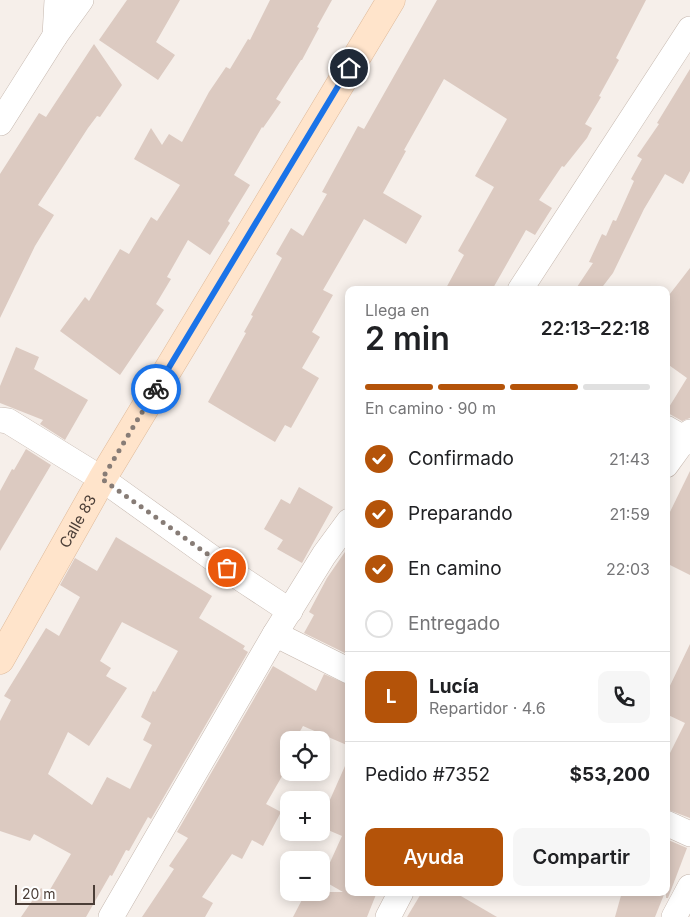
<!DOCTYPE html>
<html lang="es">
<head>
<meta charset="utf-8">
<style>
  :root { --surface:#fff; --page:#f6f6f6; --text:#202124; --muted:#757577; --line:#e0e0e0; --accent:#b45309 }
  body { margin:0; font-family:Inter,sans-serif; background:var(--page); color:var(--text); height:100vh; display:flex; flex-direction:column; font-size:19px; white-space:nowrap }
  * { box-sizing:border-box; margin:0 }
  p { font-size:16px; color:var(--muted) }
  .icon { flex:none; width:28px; height:28px; fill:none; stroke:currentColor; stroke-width:2; stroke-linecap:round; stroke-linejoin:round }
  .map { position:relative; flex:1; overflow:hidden }
  .sheet { position:absolute; left:345px; top:286px; width:325px; height:610px; display:flex; flex-direction:column; background:var(--surface); border-radius:10px; box-shadow:0 2px 12px #0003 }
  .sheet>* { flex:none }
  .tools { position:absolute; left:280px; top:731px; display:grid; gap:10px }
  .tools a { display:grid; place-items:center; width:50px; height:50px; border-radius:10px; background:var(--surface); box-shadow:0 2px 12px #0003; font-size:25px }
  .scale { position:absolute; left:15px; bottom:12px; width:80px; box-sizing:border-box; padding-left:5px; border:2px solid #4b3e37; border-top:0; font-size:14px; line-height:18px; white-space:nowrap; color:#4b3e37; -webkit-text-stroke:4px #fff; paint-order:stroke }
  .pin { position:absolute; display:grid; place-items:center; width:42px; height:42px; color:#fff; margin:-21px; border:2px solid #fff; border-radius:50%; box-shadow:0 1px 5px #0007 }
  .courier { position:absolute; display:grid; place-items:center; width:50px; height:50px; margin:-25px; border:4px solid #1a73e8; border-radius:50%; background:#fff; color:#222; box-shadow:0 1px 6px #0007 }
  .head em { font-style:normal; font-weight:600 }
  .head div { display:flex; flex-direction:column-reverse }
  .head { display:flex; align-items:center; justify-content:space-between; height:85px; padding:0 20px }
  h1 { font-size:32px; font-weight:600; line-height:38px }
  .bar { display:grid; grid-template-columns:repeat(4,1fr); gap:8px 5px; align-content:center; height:60px; padding:0 20px }
  .bar i { height:6px; border-radius:4px; background:var(--line) }
  .bar .on { background:var(--accent) }
  .bar p { grid-column:span 4 }
  .line { display:flex; align-items:center; gap:12px; padding:0 20px; border-top:1px solid var(--line) }
  .line div { flex:1 }
  .round { display:grid; place-items:center; flex:none; width:52px; height:52px; border-radius:10px; background:var(--page) }
  ol { padding:0 20px; list-style:none }
  li { display:flex; align-items:center; gap:15px; height:55px }
  li p { margin-inline-start:auto }
  li .icon { padding:5px; border-radius:50%; background:var(--accent); color:#fff; stroke-width:4 }
  li:last-child { color:var(--muted) }
  li i { width:28px; height:28px; border:2px solid var(--line); border-radius:50% }
  .primary-button { display:flex; gap:10px; margin-top:auto; padding:10px 20px }
  .primary-button a { flex:1; height:58px; border-radius:10px; background:var(--accent); color:#fff; font-size:20px; font-weight:600; line-height:58px; text-align:center }
  .primary-button a+a { background:var(--page); color:var(--text) }
  .map>svg:first-child { display:block }
  .building { fill:#dccac1; fill-rule:evenodd }
  .lines { fill:none; stroke-linecap:round; stroke-linejoin:round }
  .street-casing { stroke:#c5b7ae; stroke-width:26 }
  .secondary-casing { stroke:#dfba9a; stroke-width:29 }
  .street { stroke:#fff; stroke-width:25 }
  .secondary { stroke:#ffe4cb; stroke-width:28 }
  .done { stroke:#877c76; stroke-width:5; stroke-dasharray:0 9 }
  .route { stroke:#1a73e8; stroke-width:6 }
  .labels { text-anchor:middle; stroke-width:5; stroke-linejoin:round; paint-order:stroke }
  .street-label { font-size:15px; fill:#4b3e37; stroke:#fff }
</style>
</head>
<body>
<div class="map">
<svg width="690" height="917" viewBox="0 0 690 917">
  <rect width="100%" height="100%" fill="#f6efea"/>
  <!-- building -->
  <g class="building">
    <path d="M 127,0 L 180,0 L 156,42 L 175,55 L 158,80 L 99,40 Z"/>
    <path d="M 270,0 L 332,0 L 317,27 L 319,28 L 302,60 L 301,60 L 276,99 L 281,102 L 263,128 L 262,127 L 234,175 L 250,185 L 228,221 L 230,223 L 210,255 L 188,240 L 167,277 L 171,279 L 156,304 L 164,310 L 120,375 L 60,331 L 85,297 L 89,301 L 120,249 L 129,254 L 151,217 L 157,221 L 180,185 L 134,159 L 151,128 L 162,145 L 169,134 L 182,142 L 209,92 L 226,67 L 230,69 L 248,39 L 250,40 Z"/>
    <path d="M 437,0 L 646,0 L 616,58 L 619,60 L 599,96 L 601,97 L 585,124 L 592,128 L 587,138 L 564,167 L 562,166 L 539,200 L 552,208 L 535,235 L 526,230 L 492,290 L 445,290 L 464,255 L 458,251 L 494,187 L 475,176 L 507,119 L 444,79 L 404,150 L 406,151 L 383,193 L 422,216 L 406,244 L 364,219 L 323,290 L 333,295 L 312,332 L 320,337 L 302,368 L 319,378 L 291,428 L 285,425 L 275,442 L 208,402 L 246,333 L 244,332 L 253,316 L 251,315 L 282,258 L 276,254 L 291,228 L 303,236 L 327,194 L 322,192 L 358,126 L 364,129 Z"/>
    <path d="M 94,44 L 122,85 L 100,117 L 97,116 L 88,128 L 38,205 L 54,215 L 35,246 L 0,318 L 0,174 L 39,113 L 46,117 Z"/>
    <path d="M 690,69 L 690,171 L 683,184 L 665,174 L 644,209 L 613,273 L 600,290 L 575,290 L 593,263 L 589,262 L 602,234 L 606,236 L 613,220 L 616,221 L 634,181 L 631,179 L 642,159 L 637,156 L 659,124 L 657,123 Z"/>
    <path d="M 690,268 L 690,418 L 682,421 L 666,412 L 687,378 L 666,363 L 666,299 Z"/>
    <path d="M 16,347 L 39,357 L 34,369 L 88,400 L 65,440 L 40,424 L 43,420 L 0,403 L 0,386 Z"/>
    <path d="M 26,449 L 51,465 L 0,551 L 0,491 L 12,469 L 14,470 Z"/>
    <path d="M 690,471 L 690,575 L 666,563 L 666,520 Z"/>
    <path d="M 299,487 L 333,507 L 302,563 L 277,549 L 283,540 L 264,529 L 281,499 L 290,504 Z"/>
    <path d="M 116,537 L 212,596 L 199,618 L 245,646 L 243,649 L 248,652 L 151,819 L 148,817 L 129,851 L 126,850 L 112,876 L 110,875 L 86,917 L 21,917 L 41,888 L 48,893 L 71,854 L 34,834 L 30,841 L 0,831 L 0,721 L 11,700 L 4,696 L 46,628 L 59,636 L 80,597 L 60,585 L 75,558 L 97,571 ZM 122,622 L 178,651 L 155,692 L 153,691 L 141,717 L 151,723 L 143,740 L 152,745 L 130,789 L 107,777 L 92,805 L 48,774 L 68,732 L 89,746 L 127,688 L 106,676 L 111,668 L 100,661 Z"/>
    <path d="M 349,546 L 349,655 L 304,633 L 314,615 L 309,612 L 327,578 Z"/>
    <path d="M 690,644 L 690,818 L 666,809 L 666,761 L 685,723 L 666,714 L 666,694 Z"/>
    <path d="M 273,666 L 316,691 L 324,674 L 349,685 L 349,746 L 303,726 L 295,740 L 289,740 L 289,764 L 266,804 L 281,812 L 263,846 L 252,840 L 242,859 L 232,854 L 202,897 L 213,903 L 205,917 L 142,917 L 174,869 L 169,866 L 188,838 L 177,832 Z"/>
    <path d="M 349,757 L 349,892 L 377,892 L 367,917 L 293,917 L 306,892 L 343,892 L 322,880 L 342,836 L 321,827 L 321,820 Z"/>
    <path d="M 666,839 L 687,848 L 668,898 L 666,898 Z"/>
    <path d="M 422,892 L 454,892 L 497,917 L 407,917 Z"/>
    <path d="M 622,892 L 665,892 L 655,917 L 615,917 Z"/>
  </g>
  <g class="lines">
    <!-- street casing -->
    <g class="street-casing">
      <g id="street">
        <path d="M 55,36 L 57,0"/>
        <path d="M 0,123 L 55,36 L 81,0"/>
        <path d="M 520,290 L 690,29"/>
        <path d="M 0,420 L 8,421 L 102,479 L 243,580 L 290,611"/>
        <path d="M 666,428 L 690,442"/>
        <path d="M 666,465 L 690,432"/>
        <path d="M 275,634 L 349,671"/>
        <path d="M 666,823 L 690,834"/>
        <path d="M 111,917 L 275,634 L 324,555 L 349,521"/>
        <path d="M 388,917 L 401,892"/>
        <path d="M 674,917 L 690,887"/>
      </g>
    </g>
    <!-- secondary casing -->
    <g class="secondary-casing">
      <g id="secondary">
        <path id="s1" d="M 0,660 L 102,479 L 391,0"/>
      </g>
    </g>
    <!-- street -->
    <use href="#street" class="street"/>
    <!-- secondary -->
    <use href="#secondary" class="secondary"/>
  </g>
  <g class="lines">
    <!-- done -->
    <path class="done" d="M 156,389 L 102,479 L 227,568"/>
    <!-- route -->
    <path class="route" d="M 156,389 L 349,68"/>
  </g>
  <g class="labels">
    <!-- street labels -->
    <g class="street-label">
      <text dy="5" stroke="none"><textPath href="#s1" startOffset="159">Calle 83</textPath></text>
    </g>
  </g>
</svg>
<div class="tools">
<a><svg class="icon" aria-label="locate" viewBox="0 0 24 24"><circle cx="12" cy="12" r="6"/><path d="M12 2v4M12 18v4M2 12h4M18 12h4"/></svg></a>
<a>+</a>
<a>−</a>
</div>
<div class="scale">20 m</div>
<div class="pin" style="left:227px;top:568px;background:#ea580c"><svg class="icon" aria-label="bag" viewBox="0 0 24 24"><path d="M5 8h14l-1 12H6zM9 8a3 3 0 0 1 6 0"/></svg></div>
<div class="pin" style="left:349px;top:68px;background:#1f2937"><svg class="icon" aria-label="home" viewBox="0 0 24 24"><path d="M3 11l9-7 9 7M6 9v11h12V9"/></svg></div>
<div class="courier" style="left:156px;top:389px"><svg class="icon" aria-label="bike" viewBox="0 0 24 24"><circle cx="6" cy="16" r="4"/><circle cx="18" cy="16" r="4"/><path d="M6 16l4-8h5l3 8M10 8l3 8H6M13 5h3"/></svg></div>
<section class="sheet">
<div class="head"><div><h1>2 min</h1><p>Llega en</p></div><em>22:13–22:18</em></div>
<div class="bar"><i class="on"></i><i class="on"></i><i class="on"></i><i></i><p>En camino · 90 m</p></div>
<ol>
<li><svg class="icon" aria-label="check" viewBox="0 0 24 24"><path d="M5 12l5 5 9-10"/></svg>Confirmado<p>21:43</p></li>
<li><svg class="icon" aria-label="check" viewBox="0 0 24 24"><path d="M5 12l5 5 9-10"/></svg>Preparando<p>21:59</p></li>
<li><svg class="icon" aria-label="check" viewBox="0 0 24 24"><path d="M5 12l5 5 9-10"/></svg>En camino<p>22:03</p></li>
<li><i></i>Entregado</li>
</ol>
<div class="line" style="height:90px"><b class="round" style="background:var(--accent);color:#fff">L</b><div><b>Lucía</b><p>Repartidor · 4.6</p></div><a class="round"><svg class="icon" aria-label="phone" viewBox="0 0 24 24"><path d="M5 4h4l2 5-3 2q2 4 5 5l2-3 5 2v4C11 20 4 13 5 4z"/></svg></a></div>
<div class="line" style="height:65px"><div>Pedido #7352</div><b>$53,200</b></div>
<div class="primary-button"><a>Ayuda</a><a>Compartir</a></div>
</section>
</div>
</body>
</html>
